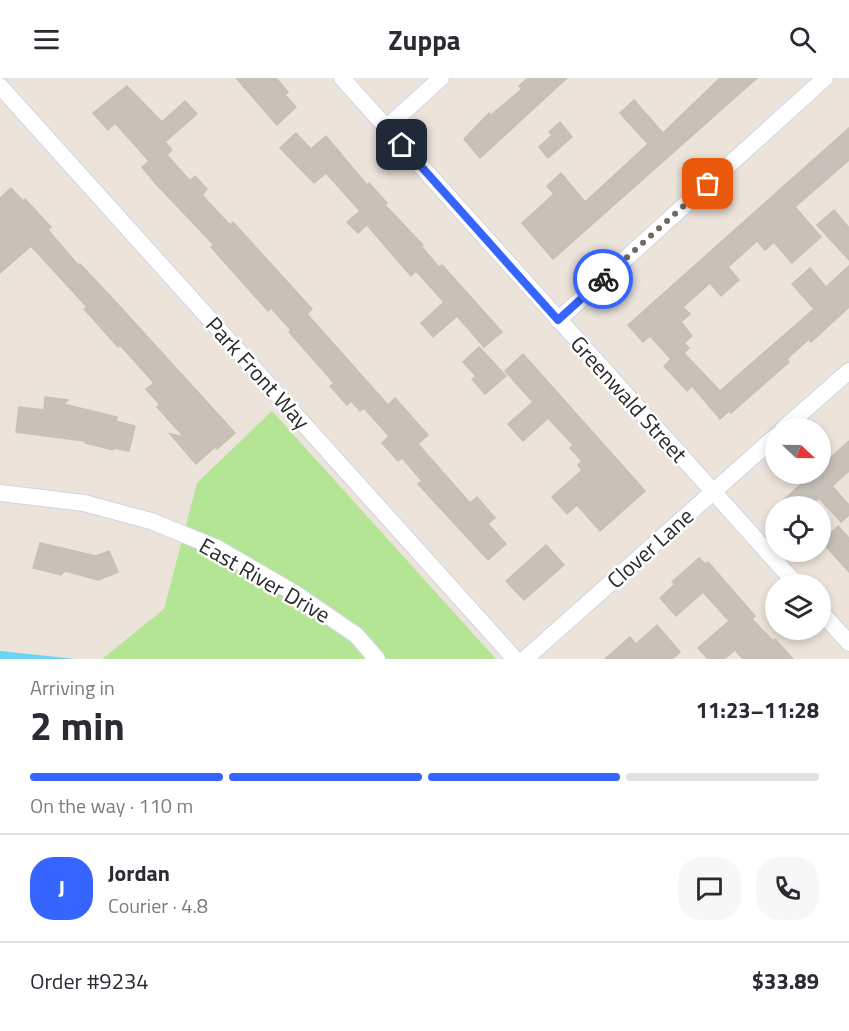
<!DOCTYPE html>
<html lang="en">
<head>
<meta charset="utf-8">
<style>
  :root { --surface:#fff; --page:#f7f7f7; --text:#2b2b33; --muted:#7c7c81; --line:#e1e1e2; --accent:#3564ff }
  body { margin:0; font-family:"Titillium Web",sans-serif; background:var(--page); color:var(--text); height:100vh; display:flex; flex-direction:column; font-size:22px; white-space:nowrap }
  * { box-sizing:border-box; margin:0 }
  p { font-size:20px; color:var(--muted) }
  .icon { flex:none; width:33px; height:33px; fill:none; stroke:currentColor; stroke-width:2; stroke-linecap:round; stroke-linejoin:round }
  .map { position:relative; height:581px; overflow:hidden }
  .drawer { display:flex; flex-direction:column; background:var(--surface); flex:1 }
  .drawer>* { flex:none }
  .needle { width:39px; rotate:112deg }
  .fabs { position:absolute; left:765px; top:340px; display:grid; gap:12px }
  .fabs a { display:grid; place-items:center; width:66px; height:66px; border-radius:50%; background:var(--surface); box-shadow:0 3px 9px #0003; font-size:30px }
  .pin { position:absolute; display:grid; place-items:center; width:51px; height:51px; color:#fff; margin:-26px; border-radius:12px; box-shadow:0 3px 9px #0006 }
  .courier { position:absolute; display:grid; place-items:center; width:60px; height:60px; margin:-30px; border:4px solid #3564ff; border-radius:50%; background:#fff; color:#222; box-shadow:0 2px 8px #0007 }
  .head em { font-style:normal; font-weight:700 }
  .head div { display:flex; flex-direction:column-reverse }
  .head { display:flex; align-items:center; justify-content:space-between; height:102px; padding:0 30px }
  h1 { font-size:39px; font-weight:700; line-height:45px }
  .bar { display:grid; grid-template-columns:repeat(4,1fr); gap:9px 6px; align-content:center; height:72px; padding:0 30px }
  .bar i { height:8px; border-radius:4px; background:var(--line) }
  .bar .active { background:var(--accent) }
  .bar p { grid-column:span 4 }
  .line { display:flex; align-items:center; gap:15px; padding:0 30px; border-top:2px solid var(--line) }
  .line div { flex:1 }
  .round { display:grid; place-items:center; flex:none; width:63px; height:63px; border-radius:24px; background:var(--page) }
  header { display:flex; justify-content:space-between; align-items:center; height:78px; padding:0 30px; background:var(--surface); font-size:27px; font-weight:700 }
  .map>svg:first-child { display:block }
  .green { fill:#b4e595 }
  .water { fill:#6ad4f2 }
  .building { fill:#c7c1ba; stroke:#c7c0b4; stroke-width:1.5 }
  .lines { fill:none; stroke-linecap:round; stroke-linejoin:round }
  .street-casing { stroke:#d0d4e3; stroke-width:18 }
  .street { stroke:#fff; stroke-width:16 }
  .done { stroke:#6d6a67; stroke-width:6; stroke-dasharray:0 10.8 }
  .route { stroke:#3564ff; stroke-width:8 }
  .labels { text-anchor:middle; stroke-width:5; stroke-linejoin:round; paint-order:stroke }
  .street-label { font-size:22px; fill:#292929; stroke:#fff }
</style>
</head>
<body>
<header><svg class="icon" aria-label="menu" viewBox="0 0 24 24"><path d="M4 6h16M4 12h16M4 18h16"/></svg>Zuppa<svg class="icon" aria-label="search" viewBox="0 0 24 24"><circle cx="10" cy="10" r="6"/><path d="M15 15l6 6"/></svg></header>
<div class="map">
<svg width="849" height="581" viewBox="0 0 849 581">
  <rect width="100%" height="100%" fill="#ece4db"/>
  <!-- green -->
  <path class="green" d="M 272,333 L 496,581 L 102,581 L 164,531 L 197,405 Z"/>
  <!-- water -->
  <path class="water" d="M 0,573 L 76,581 L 0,581 Z"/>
  <!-- building -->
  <g class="building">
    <path d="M 236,0 L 276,0 L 288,14 L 285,17 L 296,29 L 277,47 Z"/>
    <path d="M 528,0 L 567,0 L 480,80 L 464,61 L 489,35 L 491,37 L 522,11 L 519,8 Z"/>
    <path d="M 720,0 L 757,0 L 553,181 L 522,145 L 554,116 L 547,108 L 561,95 L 585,124 L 648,66 L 620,35 L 634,22 L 663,55 Z"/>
    <path d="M 127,8 L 162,44 L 185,23 L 197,36 L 165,64 L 172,72 L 167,77 L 190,103 L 195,98 L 207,111 L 202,117 L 230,147 L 233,144 L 312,231 L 307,236 L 388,327 L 395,320 L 428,357 L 418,366 L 470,425 L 477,419 L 495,440 L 488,446 L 506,466 L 488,482 L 418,406 L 422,403 L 402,380 L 398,383 L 382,365 L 389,358 L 364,330 L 360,333 L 351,323 L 347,327 L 330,308 L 334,305 L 289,254 L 291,252 L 271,230 L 268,233 L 211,169 L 214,167 L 156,106 L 142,89 L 149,83 L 115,45 L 108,52 L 93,35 Z"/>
    <path d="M 560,44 L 572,59 L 548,80 L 539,69 L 552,57 L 549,54 Z"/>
    <path d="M 849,50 L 849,82 L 795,129 L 821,159 L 792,185 L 774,164 L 765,172 L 757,163 L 728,189 L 739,202 L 721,218 L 710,205 L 683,229 L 690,236 L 681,244 L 692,258 L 684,265 L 689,270 L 684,275 L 720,313 L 814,231 L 792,206 L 810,190 L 826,209 L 849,188 L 849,229 L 811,264 L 809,261 L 787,281 L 789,284 L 731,335 L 729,333 L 720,341 L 692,308 L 687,313 L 664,288 L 671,281 L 650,258 L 643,264 L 628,247 Z"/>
    <path d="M 296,55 L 311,71 L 326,58 L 367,107 L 369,105 L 387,125 L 385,127 L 423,167 L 421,168 L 439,189 L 442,187 L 502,254 L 484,269 L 457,238 L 433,259 L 421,245 L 444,224 L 416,193 L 411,198 L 367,147 L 358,155 L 347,144 L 360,133 L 326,95 L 314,105 L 280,70 Z"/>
    <path d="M 11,110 L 23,123 L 25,121 L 51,149 L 48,152 L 78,187 L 80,186 L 114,222 L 235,355 L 217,371 L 215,369 L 196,386 L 170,356 L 184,359 L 157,329 L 160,327 L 146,311 L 154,305 L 120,267 L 118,269 L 84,231 L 87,229 L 31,168 L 0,195 L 0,120 Z"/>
    <path d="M 834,132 L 849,150 L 849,182 L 817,147 Z"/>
    <path d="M 479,269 L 506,298 L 485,316 L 472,301 L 476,298 L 463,284 Z"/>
    <path d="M 523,276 L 645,413 L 600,453 L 577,427 L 567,436 L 552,419 L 582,392 L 578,387 L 582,383 L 570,370 L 573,367 L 548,340 L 523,363 L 508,346 L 533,324 L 505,293 Z"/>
    <path d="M 45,319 L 68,322 L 63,326 L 117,339 L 116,343 L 135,348 L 129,373 L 114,370 L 113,372 L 85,365 L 85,363 L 16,354 L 19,329 L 44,332 Z"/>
    <path d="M 849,363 L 849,393 L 832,408 L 849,427 L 849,437 L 841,444 L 819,420 L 809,429 L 776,429 L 812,396 L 820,396 L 820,389 Z"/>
    <path d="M 838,448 L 849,460 L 849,494 L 822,464 Z"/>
    <path d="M 40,465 L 96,478 L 109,473 L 118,494 L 98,502 L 65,493 L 61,497 L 33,490 Z"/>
    <path d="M 546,467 L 564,487 L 524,522 L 506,503 Z"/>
    <path d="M 699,480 L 705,486 L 708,484 L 755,538 L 752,541 L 773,563 L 775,561 L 793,581 L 743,581 L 735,572 L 724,581 L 708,581 L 698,570 L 729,543 L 703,514 L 676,538 L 660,520 L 675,506 L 672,504 Z"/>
    <path d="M 657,547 L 680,574 L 672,581 L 605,581 L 630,559 L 636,566 Z"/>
  </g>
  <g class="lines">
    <!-- street casing -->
    <g class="street-casing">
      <g id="street">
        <path d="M 342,0 L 797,507"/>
        <path d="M 0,8 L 515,581"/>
        <path d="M 386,50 L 441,0"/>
        <path d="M 558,242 L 825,0"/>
        <path d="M 783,351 L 849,293"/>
        <path d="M 0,415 L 84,425 L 151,443 L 217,470 L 296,516 L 356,557 L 377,581"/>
        <path d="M 820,533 L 849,565"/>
        <path d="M 525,581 L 776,358"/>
      </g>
    </g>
    <!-- street -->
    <use href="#street" class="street"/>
  </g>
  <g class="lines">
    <!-- done -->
    <path class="done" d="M 603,201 L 708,106"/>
    <!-- route -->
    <path class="route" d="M 402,67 L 558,242 L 603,201"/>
  </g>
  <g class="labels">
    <!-- street labels -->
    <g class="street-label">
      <text transform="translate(258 295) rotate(48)" y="8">Park Front Way</text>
      <text transform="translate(629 321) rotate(48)" y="8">Greenwald Street</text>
      <text transform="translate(650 470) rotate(-42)" y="8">Clover Lane</text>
      <text transform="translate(265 502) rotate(30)" y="8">East River Drive</text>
    </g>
  </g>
</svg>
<div class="fabs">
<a><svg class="needle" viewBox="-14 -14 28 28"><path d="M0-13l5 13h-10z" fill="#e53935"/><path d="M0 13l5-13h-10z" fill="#7c7c81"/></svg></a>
<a><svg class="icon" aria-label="locate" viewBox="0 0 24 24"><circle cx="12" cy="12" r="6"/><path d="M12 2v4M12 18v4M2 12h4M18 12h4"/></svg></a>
<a><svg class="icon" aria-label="layers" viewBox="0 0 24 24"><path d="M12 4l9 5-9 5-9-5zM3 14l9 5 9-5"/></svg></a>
</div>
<div class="pin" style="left:708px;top:106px;background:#ea580c"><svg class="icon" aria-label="bag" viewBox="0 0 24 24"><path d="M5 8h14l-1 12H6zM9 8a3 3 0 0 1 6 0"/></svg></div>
<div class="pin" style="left:402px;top:67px;background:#1f2937"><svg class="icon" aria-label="home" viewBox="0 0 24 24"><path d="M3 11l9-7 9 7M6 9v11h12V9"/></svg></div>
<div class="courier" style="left:603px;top:201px"><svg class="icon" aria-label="bike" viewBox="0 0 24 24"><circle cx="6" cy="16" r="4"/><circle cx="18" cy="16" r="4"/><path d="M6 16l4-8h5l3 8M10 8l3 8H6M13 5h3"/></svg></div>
</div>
<section class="drawer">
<div class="head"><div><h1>2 min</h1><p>Arriving in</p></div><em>11:23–11:28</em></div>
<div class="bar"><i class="active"></i><i class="active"></i><i class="active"></i><i></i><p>On the way · 110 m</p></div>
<div class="line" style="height:108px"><b class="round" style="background:var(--accent);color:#fff">J</b><div><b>Jordan</b><p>Courier · 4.8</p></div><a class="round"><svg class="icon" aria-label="chat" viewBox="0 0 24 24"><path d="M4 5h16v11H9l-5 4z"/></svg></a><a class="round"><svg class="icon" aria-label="phone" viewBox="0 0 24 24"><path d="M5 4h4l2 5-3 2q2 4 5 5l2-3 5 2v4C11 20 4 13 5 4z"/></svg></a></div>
<div class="line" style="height:78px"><div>Order #9234</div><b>$33.89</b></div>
</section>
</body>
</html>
